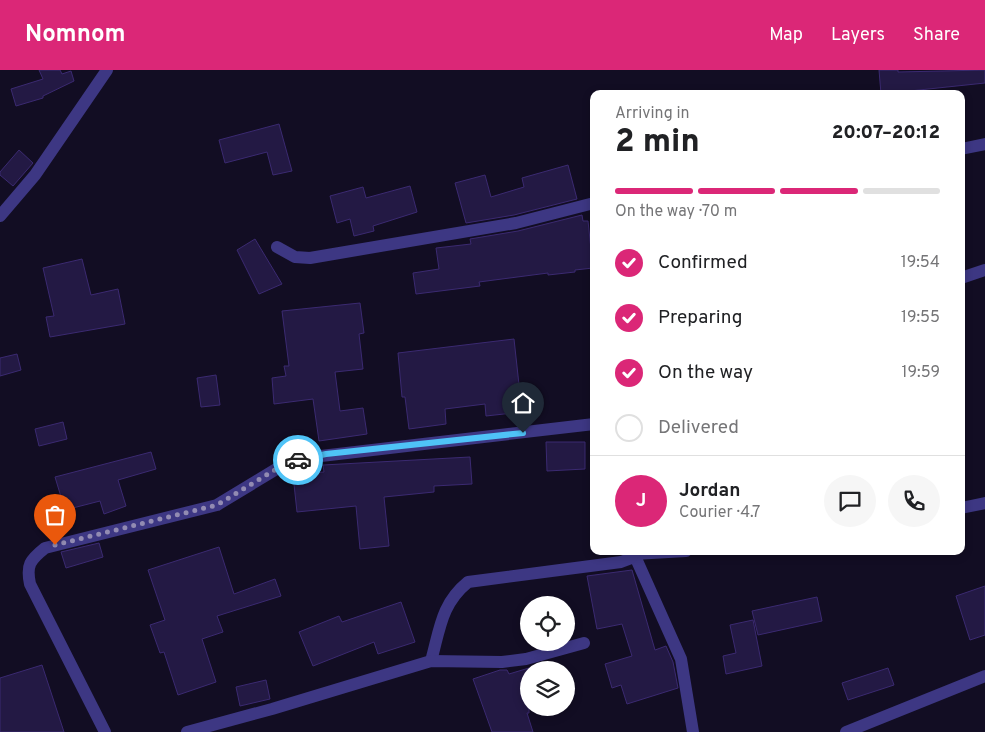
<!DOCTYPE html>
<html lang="en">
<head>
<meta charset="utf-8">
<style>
  :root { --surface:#fff; --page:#f6f6f6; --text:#202124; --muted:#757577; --line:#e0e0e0; --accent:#db2777 }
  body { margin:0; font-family:Overpass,sans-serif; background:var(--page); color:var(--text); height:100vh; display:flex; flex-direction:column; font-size:19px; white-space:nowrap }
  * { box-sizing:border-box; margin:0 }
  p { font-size:16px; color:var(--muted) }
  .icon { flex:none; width:28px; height:28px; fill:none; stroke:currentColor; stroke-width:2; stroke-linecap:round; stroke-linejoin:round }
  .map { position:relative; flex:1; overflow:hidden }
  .side { position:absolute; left:590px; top:20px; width:375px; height:465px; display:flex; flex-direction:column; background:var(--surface); border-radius:10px; box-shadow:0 2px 8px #0003 }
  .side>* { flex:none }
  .controls { position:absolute; left:520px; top:526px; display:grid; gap:10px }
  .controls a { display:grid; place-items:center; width:55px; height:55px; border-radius:50%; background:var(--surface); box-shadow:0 2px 8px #0003; font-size:25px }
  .pin { position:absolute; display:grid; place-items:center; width:42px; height:42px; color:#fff; margin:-51px -21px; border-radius:50% 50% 50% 0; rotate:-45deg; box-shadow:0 0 5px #0007 }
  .pin .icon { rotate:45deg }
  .courier { position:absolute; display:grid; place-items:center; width:50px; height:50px; margin:-25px; border:4px solid #4fc3f7; border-radius:50%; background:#fff; color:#222; box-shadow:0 1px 6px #0007 }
  .head em { font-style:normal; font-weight:800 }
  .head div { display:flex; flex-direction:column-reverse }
  .head { display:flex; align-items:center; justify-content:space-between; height:85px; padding:0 25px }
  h1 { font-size:32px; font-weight:800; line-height:38px }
  .bar { display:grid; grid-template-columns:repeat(4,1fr); gap:8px 5px; align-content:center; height:60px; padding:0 25px }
  .bar i { height:6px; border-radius:4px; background:var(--line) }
  .bar .current { background:var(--accent) }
  .bar p { grid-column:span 4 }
  .line { display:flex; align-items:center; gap:12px; padding:0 25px; border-top:1px solid var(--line) }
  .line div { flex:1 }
  .round { display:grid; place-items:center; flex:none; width:52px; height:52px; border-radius:26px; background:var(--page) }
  ol { padding:0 25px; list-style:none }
  li { display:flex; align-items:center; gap:15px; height:55px }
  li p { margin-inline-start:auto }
  li .icon { padding:5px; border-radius:50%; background:var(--accent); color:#fff; stroke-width:4 }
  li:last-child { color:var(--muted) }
  li i { width:28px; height:28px; border:2px solid var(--line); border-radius:50% }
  header { display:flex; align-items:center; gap:30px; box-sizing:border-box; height:70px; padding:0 25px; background:var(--accent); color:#fff }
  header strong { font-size:24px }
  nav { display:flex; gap:28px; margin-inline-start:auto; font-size:18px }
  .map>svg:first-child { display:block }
  .building { fill:#231944; stroke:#3b2a71 }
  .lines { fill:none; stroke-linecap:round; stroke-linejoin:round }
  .street { stroke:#3d3783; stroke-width:12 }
  .done { stroke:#928bb2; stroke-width:5; stroke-dasharray:0 9 }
  .route { stroke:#4fc3f7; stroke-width:6 }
</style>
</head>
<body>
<header>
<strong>Nomnom</strong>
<nav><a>Map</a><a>Layers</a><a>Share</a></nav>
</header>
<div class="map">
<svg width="985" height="662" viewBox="0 0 985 662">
  <rect width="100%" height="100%" fill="#120d23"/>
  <!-- building -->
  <g class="building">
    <path d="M 39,0 L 60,0 L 62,4 L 71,1 L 74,11 L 43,26 L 43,28 L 16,36 L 11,19 L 43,9 Z"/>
    <path d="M 879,0 L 898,0 L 898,2 L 985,0 L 985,13 L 881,24 Z"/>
    <path d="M 279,54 L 292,101 L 273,105 L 267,82 L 225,93 L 219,70 Z"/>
    <path d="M 19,80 L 33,93 L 13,116 L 0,105 L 0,102 Z"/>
    <path d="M 568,95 L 577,129 L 514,145 L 466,153 L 455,113 L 485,105 L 491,127 L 524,117 L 522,108 Z"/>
    <path d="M 410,116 L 417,142 L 373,156 L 374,161 L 354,166 L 350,149 L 337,153 L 330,126 L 363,117 L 366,128 Z"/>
    <path d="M 582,145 L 583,151 L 588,151 L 593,198 L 575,200 L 575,202 L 548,205 L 548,203 L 479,212 L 480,216 L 416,224 L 413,203 L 439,199 L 436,178 L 471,174 L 470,169 L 518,161 Z"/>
    <path d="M 255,169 L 282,214 L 259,224 L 237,180 Z"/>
    <path d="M 82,189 L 91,225 L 118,219 L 125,254 L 50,267 L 46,247 L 54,246 L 43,198 Z"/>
    <path d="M 360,233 L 364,263 L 359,264 L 363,299 L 335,302 L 340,341 L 363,338 L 367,364 L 319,371 L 313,329 L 274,334 L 272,308 L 286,306 L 284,296 L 289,296 L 282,241 Z"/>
    <path d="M 514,269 L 522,342 L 486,346 L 485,334 L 445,339 L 446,354 L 409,359 L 405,327 L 402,327 L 398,283 Z"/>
    <path d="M 17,284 L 21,300 L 0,306 L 0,288 Z"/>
    <path d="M 216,305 L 220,335 L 201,337 L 197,308 Z"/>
    <path d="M 63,352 L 67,369 L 39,376 L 35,359 Z"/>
    <path d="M 546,372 L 585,372 L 585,399 L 547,401 Z"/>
    <path d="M 151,382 L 156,399 L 118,410 L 126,436 L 104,444 L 100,431 L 65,440 L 55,407 Z"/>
    <path d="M 470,387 L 472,414 L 434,416 L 434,422 L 384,427 L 389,476 L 360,479 L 356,436 L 297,442 L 293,405 L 324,402 L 323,395 Z"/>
    <path d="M 99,473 L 103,487 L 66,498 L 61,482 Z"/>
    <path d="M 219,477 L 234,524 L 275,509 L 281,526 L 217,546 L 223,562 L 202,569 L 216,612 L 178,625 L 164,582 L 160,583 L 150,555 L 165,550 L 148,500 Z"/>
    <path d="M 632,500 L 655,580 L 666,576 L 673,592 L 678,618 L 627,634 L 621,615 L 612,618 L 605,594 L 632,586 L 622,554 L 597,559 L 587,506 Z"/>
    <path d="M 985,516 L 985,565 L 970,570 L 956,526 Z"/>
    <path d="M 817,527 L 822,551 L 758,565 L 752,541 Z"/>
    <path d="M 401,532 L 415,572 L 378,584 L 374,572 L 313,596 L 299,562 L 339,546 L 342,552 Z"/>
    <path d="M 753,550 L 762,596 L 726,604 L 723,586 L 736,583 L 730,555 Z"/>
    <path d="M 42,595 L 64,662 L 0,662 L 0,608 Z"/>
    <path d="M 529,598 L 529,643 L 527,643 L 533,662 L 492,662 L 473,609 L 500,600 L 507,600 L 509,604 Z"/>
    <path d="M 888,598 L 894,615 L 848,630 L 842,613 Z"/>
    <path d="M 266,610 L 270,629 L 240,636 L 236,617 Z"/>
  </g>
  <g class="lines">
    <!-- street -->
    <g class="street">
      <path d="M 961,79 L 985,74"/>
      <path d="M 0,146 L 35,105 L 107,0"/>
      <path d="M 277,177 L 295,187 L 310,188 L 516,153 L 594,133"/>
      <path d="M 961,208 L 985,200"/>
      <path d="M 961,438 L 985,433"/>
      <path d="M 686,481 L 634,484 L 681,589 L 693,662"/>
      <path d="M 431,591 C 440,559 441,534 468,512 L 621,492 L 629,489 L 636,481"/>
      <path d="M 105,662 L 30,514 C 26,495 30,490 45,478 L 217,435 L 283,395 L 304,388 L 594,354"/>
      <path d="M 187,662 L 272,639 L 431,591 L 502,592 L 526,589 L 584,573"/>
      <path d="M 846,662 L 985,606"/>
    </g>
  </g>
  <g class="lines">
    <!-- done -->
    <path class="done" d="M 55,475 L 217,435 L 283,395 L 298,390"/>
    <!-- route -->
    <path class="route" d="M 298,390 L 326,384 L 523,363"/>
  </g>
</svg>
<div class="controls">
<a><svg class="icon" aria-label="locate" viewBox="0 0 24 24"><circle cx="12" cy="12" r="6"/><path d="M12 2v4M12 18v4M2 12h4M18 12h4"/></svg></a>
<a><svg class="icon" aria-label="layers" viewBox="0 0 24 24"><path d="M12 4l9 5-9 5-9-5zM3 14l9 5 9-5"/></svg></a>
</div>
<div class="pin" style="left:55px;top:475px;background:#ea580c"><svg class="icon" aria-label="bag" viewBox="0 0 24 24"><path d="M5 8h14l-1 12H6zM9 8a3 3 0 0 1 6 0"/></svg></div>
<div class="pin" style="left:523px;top:363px;background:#1f2937"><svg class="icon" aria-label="home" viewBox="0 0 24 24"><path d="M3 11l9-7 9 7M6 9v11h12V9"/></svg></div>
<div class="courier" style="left:298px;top:390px"><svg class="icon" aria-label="car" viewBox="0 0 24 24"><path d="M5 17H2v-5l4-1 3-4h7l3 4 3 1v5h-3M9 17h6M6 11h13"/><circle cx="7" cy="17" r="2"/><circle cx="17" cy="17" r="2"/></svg></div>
<section class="side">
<div class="head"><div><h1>2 min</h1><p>Arriving in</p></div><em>20:07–20:12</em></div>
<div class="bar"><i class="current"></i><i class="current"></i><i class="current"></i><i></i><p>On the way · 70 m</p></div>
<ol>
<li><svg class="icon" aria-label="check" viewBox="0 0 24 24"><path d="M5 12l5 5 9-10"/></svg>Confirmed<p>19:54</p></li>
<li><svg class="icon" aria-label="check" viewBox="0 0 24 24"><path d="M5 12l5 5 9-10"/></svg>Preparing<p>19:55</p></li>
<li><svg class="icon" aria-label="check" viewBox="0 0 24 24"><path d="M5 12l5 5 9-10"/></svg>On the way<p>19:59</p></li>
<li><i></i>Delivered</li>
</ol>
<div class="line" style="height:90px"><b class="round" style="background:var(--accent);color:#fff">J</b><div><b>Jordan</b><p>Courier · 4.7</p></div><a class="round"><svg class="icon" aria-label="chat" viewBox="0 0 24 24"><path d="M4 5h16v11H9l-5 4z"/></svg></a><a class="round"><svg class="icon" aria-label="phone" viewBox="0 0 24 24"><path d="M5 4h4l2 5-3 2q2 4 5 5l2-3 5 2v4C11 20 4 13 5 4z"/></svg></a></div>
</section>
</div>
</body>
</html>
